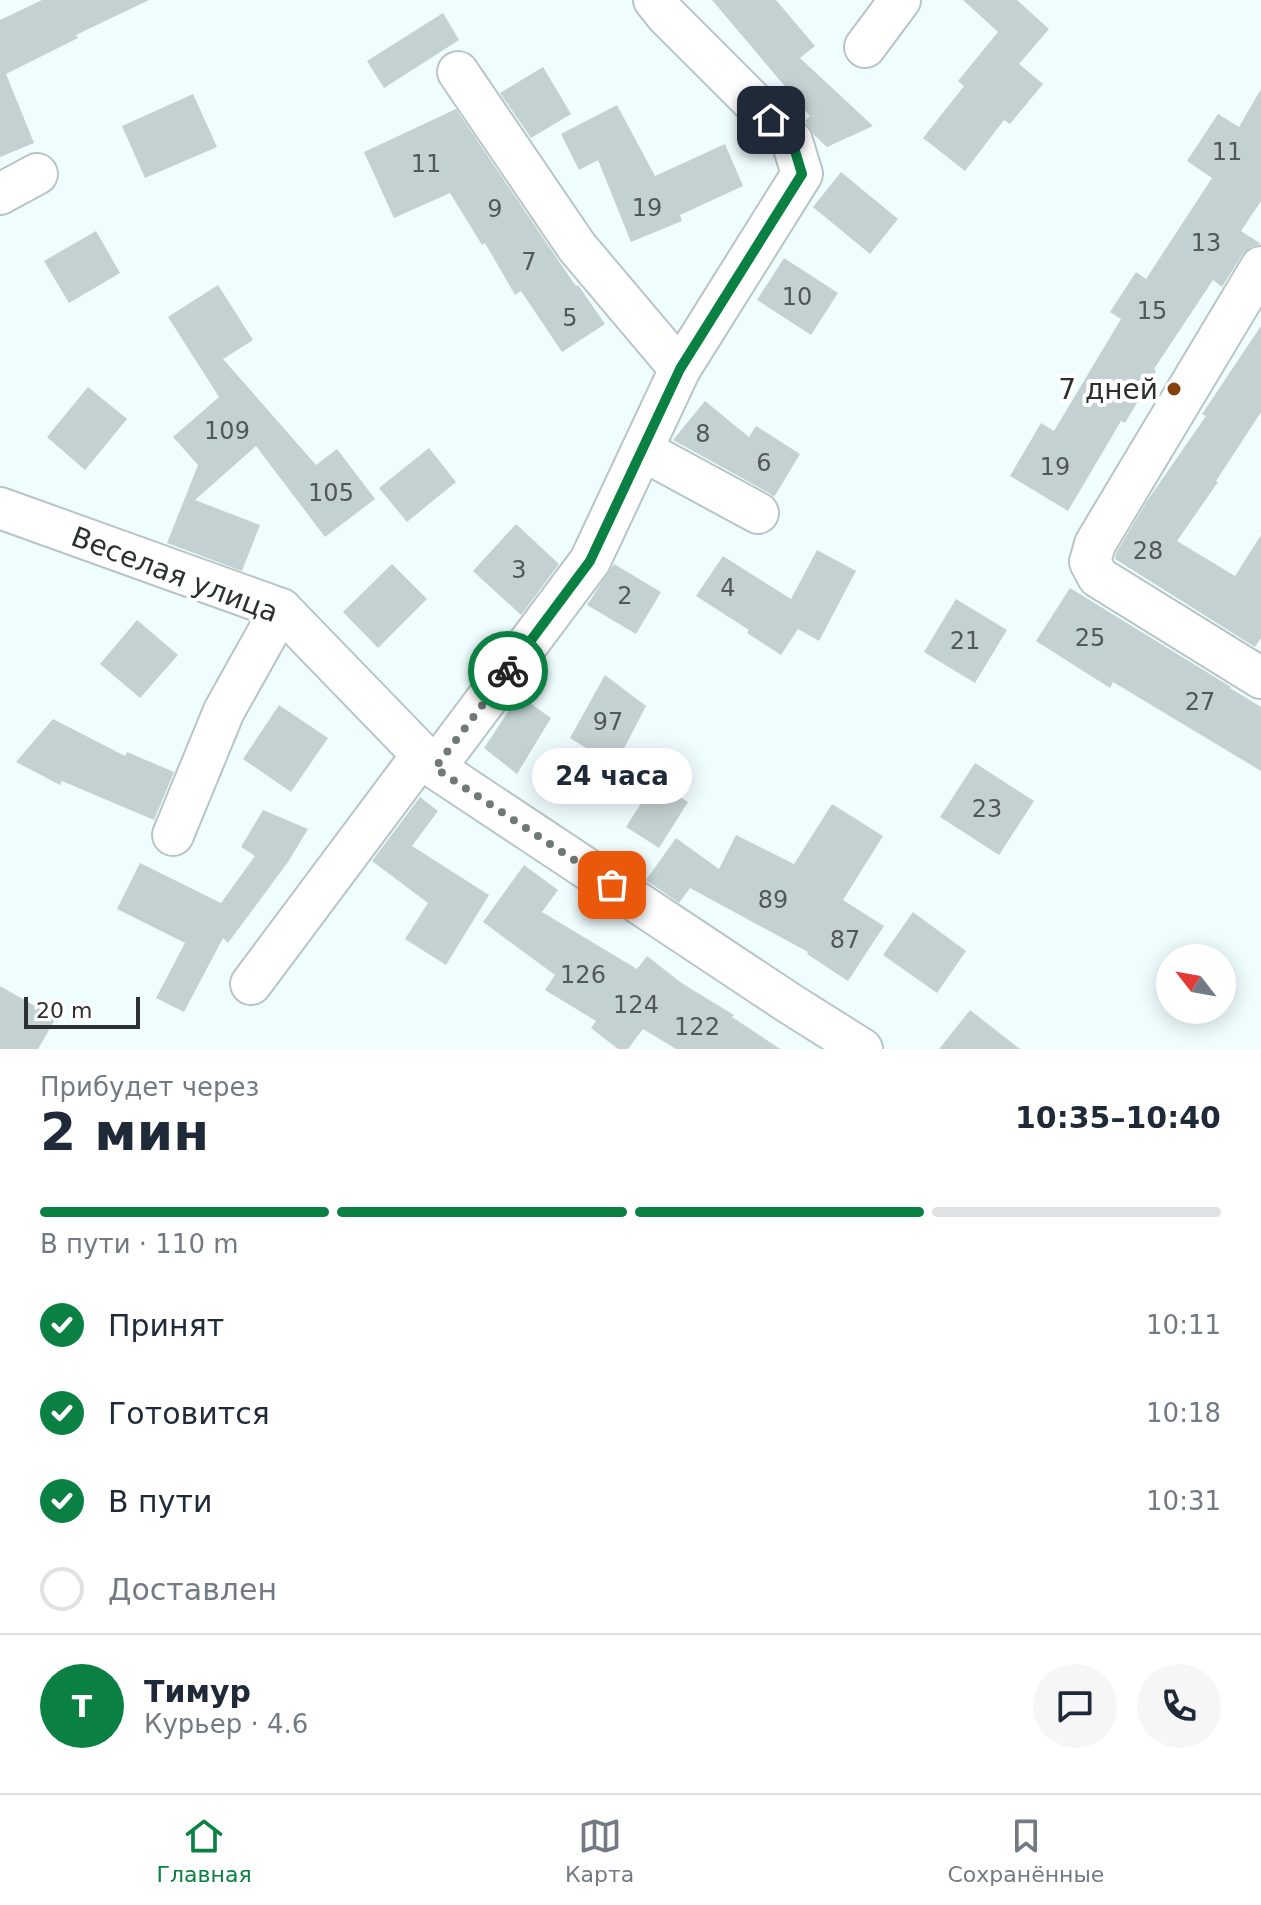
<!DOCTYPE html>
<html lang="ru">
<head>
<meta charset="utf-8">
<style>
  :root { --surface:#fff; --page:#f6f6f7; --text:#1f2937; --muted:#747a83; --line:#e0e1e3; --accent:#0b8043 }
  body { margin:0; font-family:"DejaVu Sans",sans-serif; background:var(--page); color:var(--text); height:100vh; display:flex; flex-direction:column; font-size:30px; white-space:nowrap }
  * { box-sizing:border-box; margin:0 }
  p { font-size:26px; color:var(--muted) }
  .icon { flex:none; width:44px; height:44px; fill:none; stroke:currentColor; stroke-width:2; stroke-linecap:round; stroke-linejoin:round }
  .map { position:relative; height:1049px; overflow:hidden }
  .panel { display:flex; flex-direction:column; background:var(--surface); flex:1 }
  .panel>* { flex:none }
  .needle { width:52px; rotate:301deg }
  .fabs { position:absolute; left:1156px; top:944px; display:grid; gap:16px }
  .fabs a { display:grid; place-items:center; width:80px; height:80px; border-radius:50%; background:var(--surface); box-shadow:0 4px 20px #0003; font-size:40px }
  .scale { position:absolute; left:24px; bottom:20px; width:116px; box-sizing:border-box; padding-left:8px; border:4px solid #2b3030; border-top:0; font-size:22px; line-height:28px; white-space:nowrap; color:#2b3030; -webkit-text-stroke:6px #fff; paint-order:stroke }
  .pin { position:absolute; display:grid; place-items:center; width:68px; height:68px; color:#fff; margin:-34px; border-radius:16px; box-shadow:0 4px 12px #0006 }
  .courier { position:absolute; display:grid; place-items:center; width:80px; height:80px; margin:-40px; border:6px solid #0b8043; border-radius:50%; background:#fff; color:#222; box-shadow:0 2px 10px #0007 }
  .bubble { position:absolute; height:56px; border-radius:28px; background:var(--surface); box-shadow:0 4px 20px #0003; font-size:26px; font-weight:700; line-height:56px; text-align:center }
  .summary em { font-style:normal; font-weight:700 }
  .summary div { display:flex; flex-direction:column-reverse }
  .summary { display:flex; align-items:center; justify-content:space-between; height:136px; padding:0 40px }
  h1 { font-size:52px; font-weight:700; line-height:60px }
  .bar { display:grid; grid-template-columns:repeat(4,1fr); gap:12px 8px; align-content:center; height:96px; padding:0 40px }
  .bar i { height:10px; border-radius:6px; background:var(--line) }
  .bar .selected { background:var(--accent) }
  .bar p { grid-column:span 4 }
  .line { display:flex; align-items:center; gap:20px; padding:0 40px; border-top:2px solid var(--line) }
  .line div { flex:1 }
  .round { display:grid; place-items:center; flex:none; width:84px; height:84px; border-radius:42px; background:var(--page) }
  ol { padding:0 40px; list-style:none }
  li { display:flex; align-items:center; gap:24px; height:88px }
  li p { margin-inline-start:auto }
  li .icon { padding:8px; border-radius:50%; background:var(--accent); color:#fff; stroke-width:4 }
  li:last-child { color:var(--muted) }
  li i { width:44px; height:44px; border:4px solid var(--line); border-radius:50% }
  .tabs { display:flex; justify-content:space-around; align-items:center; height:112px; border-top:2px solid var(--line); background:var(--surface); font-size:22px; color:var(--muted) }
  .tabs a { display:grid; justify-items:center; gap:4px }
  .tabs .selected { color:var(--accent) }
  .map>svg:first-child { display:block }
  .building { fill:#c4d1d2 }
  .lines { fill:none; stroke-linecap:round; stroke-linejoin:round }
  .minor-casing { stroke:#b8c5c6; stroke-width:44 }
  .minor { stroke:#fff; stroke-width:40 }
  .done { stroke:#707878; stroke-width:8; stroke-dasharray:0 14.4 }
  .route { stroke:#0b8043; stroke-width:10 }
  .poi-dot { fill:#83420d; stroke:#fff; stroke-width:3 }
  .labels { text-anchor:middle; stroke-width:8; stroke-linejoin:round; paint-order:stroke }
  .number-label { font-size:24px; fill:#515858 }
  .poi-label { font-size:28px; fill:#2b3030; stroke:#fff; text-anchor:end }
  .street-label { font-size:28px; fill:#2b3030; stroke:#fff }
</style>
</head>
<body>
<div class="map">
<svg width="1261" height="1049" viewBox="0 0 1261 1049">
  <rect width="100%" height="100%" fill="#f0fdfe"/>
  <!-- building -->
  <g class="building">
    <path d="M 42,0 L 149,0 L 76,35 L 78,38 L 6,74 L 34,143 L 0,157 L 0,20 Z"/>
    <path d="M 712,0 L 776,0 L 815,46 L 800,58 L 873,126 L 827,147 L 814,135 L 805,121 L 810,116 Z"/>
    <path d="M 963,0 L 1017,0 L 1049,29 L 1019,64 L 1043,84 L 1010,124 L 1004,120 L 965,171 L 923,138 L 964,86 L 958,81 L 998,32 Z"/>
    <path d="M 443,13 L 459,40 L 384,88 L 367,61 Z"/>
    <path d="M 543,67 L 571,114 L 531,138 L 500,93 Z"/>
    <path d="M 1261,89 L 1261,201 L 1241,231 L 1261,244 L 1251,247 L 1242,255 L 1222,287 L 1213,280 L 1154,369 L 1156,371 L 1125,423 L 1121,421 L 1068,511 L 1010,476 L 1041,423 L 1054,431 L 1121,319 L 1110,312 L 1136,272 L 1146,279 L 1212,178 L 1187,161 L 1218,114 L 1239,127 Z"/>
    <path d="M 193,94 L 217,147 L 145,178 L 122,126 Z"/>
    <path d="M 617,105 L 655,176 L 725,144 L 743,186 L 680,215 L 682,221 L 631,242 L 598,160 L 579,170 L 561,134 Z"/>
    <path d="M 456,109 L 558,260 L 576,286 L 578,285 L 605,324 L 562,352 L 521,291 L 515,295 L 485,243 L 482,245 L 450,193 L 394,218 L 364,152 Z"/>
    <path d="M 841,172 L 898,219 L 870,254 L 813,207 Z"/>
    <path d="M 96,231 L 120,273 L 69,303 L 44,261 Z"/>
    <path d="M 784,258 L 838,293 L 811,335 L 757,300 Z"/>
    <path d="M 218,285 L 253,340 L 223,359 L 316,465 L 337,449 L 375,499 L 325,537 L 256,446 L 195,500 L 260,525 L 242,571 L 167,543 L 198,465 L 173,437 L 219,397 L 168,317 Z"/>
    <path d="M 1261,326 L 1261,412 L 1216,481 L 1218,482 L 1177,541 L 1235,576 L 1261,535 L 1261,638 L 1255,647 L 1115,559 L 1116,553 L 1147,501 L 1206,416 L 1202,414 Z"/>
    <path d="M 88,387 L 127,419 L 85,470 L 47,437 Z"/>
    <path d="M 705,401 L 749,437 L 756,426 L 800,454 L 774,497 L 769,493 L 673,440 Z"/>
    <path d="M 429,448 L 456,482 L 407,522 L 379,488 Z"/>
    <path d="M 516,524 L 559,564 L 521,615 L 473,571 Z"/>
    <path d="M 817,550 L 856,571 L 819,641 L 798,629 L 781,655 L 747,633 L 749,630 L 696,596 L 723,556 L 791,599 Z"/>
    <path d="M 392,564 L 427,599 L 378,648 L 343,612 Z"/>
    <path d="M 614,564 L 661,592 L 636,634 L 587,605 Z"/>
    <path d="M 1070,588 L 1231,687 L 1230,688 L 1261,707 L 1261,771 L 1113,682 L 1110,688 L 1036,641 Z"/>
    <path d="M 956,599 L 1007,630 L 975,683 L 924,652 Z"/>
    <path d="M 137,620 L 178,655 L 140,698 L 100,664 Z"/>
    <path d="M 605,675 L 646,706 L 615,766 L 570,738 Z"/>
    <path d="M 519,695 L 551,718 L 517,774 L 484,748 Z"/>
    <path d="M 279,705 L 328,738 L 291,792 L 243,759 Z"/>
    <path d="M 53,719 L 125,756 L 127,752 L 174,772 L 154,820 L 62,781 L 60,785 L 16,762 Z"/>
    <path d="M 975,763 L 1034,801 L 999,855 L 940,817 Z"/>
    <path d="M 655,781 L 688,802 L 659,848 L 626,827 Z"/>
    <path d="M 420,797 L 438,811 L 412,846 L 489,895 L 446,965 L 405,939 L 428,903 L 372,861 Z"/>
    <path d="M 832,804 L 883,836 L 843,900 L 884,926 L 848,981 L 807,954 L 808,952 L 690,888 L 679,903 L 646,880 L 676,838 L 719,869 L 736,835 L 794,864 Z"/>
    <path d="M 263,810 L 308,829 L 288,862 L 228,943 L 223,938 L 184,1012 L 156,998 L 185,943 L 117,909 L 140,863 L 221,903 L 255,856 L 241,847 Z"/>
    <path d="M 524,865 L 558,890 L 542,912 L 637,969 L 647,956 L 683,984 L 734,1015 L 732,1017 L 780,1049 L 676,1049 L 643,1029 L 628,1049 L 618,1049 L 591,1028 L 596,1021 L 545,990 L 555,975 L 483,922 Z"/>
    <path d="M 913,912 L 966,951 L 937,993 L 883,955 Z"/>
    <path d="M 0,986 L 56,1018 L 38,1049 L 0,1049 Z"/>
    <path d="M 970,1010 L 1020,1049 L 939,1049 Z"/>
  </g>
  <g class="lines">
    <!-- minor casing -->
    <g class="minor-casing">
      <g id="minor">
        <path d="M 865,47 L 900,0"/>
        <path d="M 458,72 L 577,247 L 680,369"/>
        <path d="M 0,194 L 37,174"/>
        <path d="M 1261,267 L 1095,544 L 1090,562 L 1098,577 L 1261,678"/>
        <path d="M 642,450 L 758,513"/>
        <path d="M 0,508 L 281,609 L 435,768 L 789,1003 L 862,1049"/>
        <path d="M 435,768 L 590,561 L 680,369 L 802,174 L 792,141 L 666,15 L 654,0"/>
        <path d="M 173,835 L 224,711 L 281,609"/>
        <path d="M 251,984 L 422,755"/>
      </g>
    </g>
    <!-- minor -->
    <use href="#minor" class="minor"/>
  </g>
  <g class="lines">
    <!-- done -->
    <path class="done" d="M 508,671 L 435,768 L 612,885"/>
    <!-- route -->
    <path class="route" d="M 508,671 L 590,561 L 680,369 L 802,174 L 792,141 L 771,120"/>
  </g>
  <!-- markers -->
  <circle class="poi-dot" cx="1174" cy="389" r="8"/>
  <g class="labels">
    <!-- number labels -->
    <g class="number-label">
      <text x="1227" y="160">11</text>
      <text x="426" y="172">11</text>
      <text x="647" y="216">19</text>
      <text x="495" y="217">9</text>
      <text x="1206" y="251">13</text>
      <text x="529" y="270">7</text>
      <text x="797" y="305">10</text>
      <text x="1152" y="319">15</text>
      <text x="570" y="326">5</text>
      <text x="227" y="439">109</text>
      <text x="703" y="442">8</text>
      <text x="764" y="471">6</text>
      <text x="1055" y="475">19</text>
      <text x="331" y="501">105</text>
      <text x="1148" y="559">28</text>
      <text x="519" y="578">3</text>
      <text x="728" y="596">4</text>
      <text x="625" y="604">2</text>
      <text x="1090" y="646">25</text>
      <text x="965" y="649">21</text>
      <text x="1200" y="710">27</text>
      <text x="608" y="730">97</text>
      <text x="987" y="817">23</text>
      <text x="773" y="908">89</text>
      <text x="845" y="948">87</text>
      <text x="583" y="983">126</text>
      <text x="636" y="1013">124</text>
      <text x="697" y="1035">122</text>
    </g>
    <!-- poi labels -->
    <g class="poi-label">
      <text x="1158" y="399">7 дней</text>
    </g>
    <!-- street labels -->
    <g class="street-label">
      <text transform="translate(175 574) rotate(21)" y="10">Веселая улица</text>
    </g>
  </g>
</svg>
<div class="fabs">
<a><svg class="needle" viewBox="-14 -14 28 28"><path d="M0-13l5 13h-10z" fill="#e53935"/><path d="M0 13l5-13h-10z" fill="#747a83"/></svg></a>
</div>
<div class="scale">20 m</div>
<div class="pin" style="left:612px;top:885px;background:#ea580c"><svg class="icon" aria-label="bag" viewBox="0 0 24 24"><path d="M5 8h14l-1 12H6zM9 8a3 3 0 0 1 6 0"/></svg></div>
<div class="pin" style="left:771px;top:120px;background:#1f2937"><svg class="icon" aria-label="home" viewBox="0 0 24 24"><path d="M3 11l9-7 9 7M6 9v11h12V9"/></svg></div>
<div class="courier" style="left:508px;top:671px"><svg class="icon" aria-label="bike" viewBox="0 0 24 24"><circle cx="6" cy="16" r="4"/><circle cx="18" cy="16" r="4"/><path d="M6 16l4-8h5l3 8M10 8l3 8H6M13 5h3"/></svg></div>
<div class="bubble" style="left:532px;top:748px;width:160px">24 часа</div>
</div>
<section class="panel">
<div class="summary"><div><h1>2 мин</h1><p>Прибудет через</p></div><em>10:35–10:40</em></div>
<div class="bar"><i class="selected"></i><i class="selected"></i><i class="selected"></i><i></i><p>В пути · 110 m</p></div>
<ol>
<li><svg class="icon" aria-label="check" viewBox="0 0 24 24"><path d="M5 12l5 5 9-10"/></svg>Принят<p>10:11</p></li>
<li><svg class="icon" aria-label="check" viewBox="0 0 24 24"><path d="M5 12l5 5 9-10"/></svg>Готовится<p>10:18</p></li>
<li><svg class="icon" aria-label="check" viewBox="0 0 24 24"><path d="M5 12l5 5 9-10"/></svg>В пути<p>10:31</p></li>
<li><i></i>Доставлен</li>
</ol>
<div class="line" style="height:144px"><b class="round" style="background:var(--accent);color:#fff">Т</b><div><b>Тимур</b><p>Курьер · 4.6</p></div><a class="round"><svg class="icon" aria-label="chat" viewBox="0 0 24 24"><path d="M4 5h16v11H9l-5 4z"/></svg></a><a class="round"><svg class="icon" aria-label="phone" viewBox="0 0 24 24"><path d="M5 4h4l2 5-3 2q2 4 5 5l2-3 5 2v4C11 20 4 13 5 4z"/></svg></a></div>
</section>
<nav class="tabs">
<a class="selected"><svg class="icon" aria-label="home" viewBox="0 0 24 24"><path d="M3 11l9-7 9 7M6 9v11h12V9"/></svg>Главная</a>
<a><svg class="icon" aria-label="map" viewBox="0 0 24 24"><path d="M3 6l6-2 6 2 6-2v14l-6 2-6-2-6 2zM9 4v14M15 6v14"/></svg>Карта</a>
<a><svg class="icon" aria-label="saved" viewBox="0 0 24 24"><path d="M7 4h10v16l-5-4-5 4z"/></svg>Сохранённые</a>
</nav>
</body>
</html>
